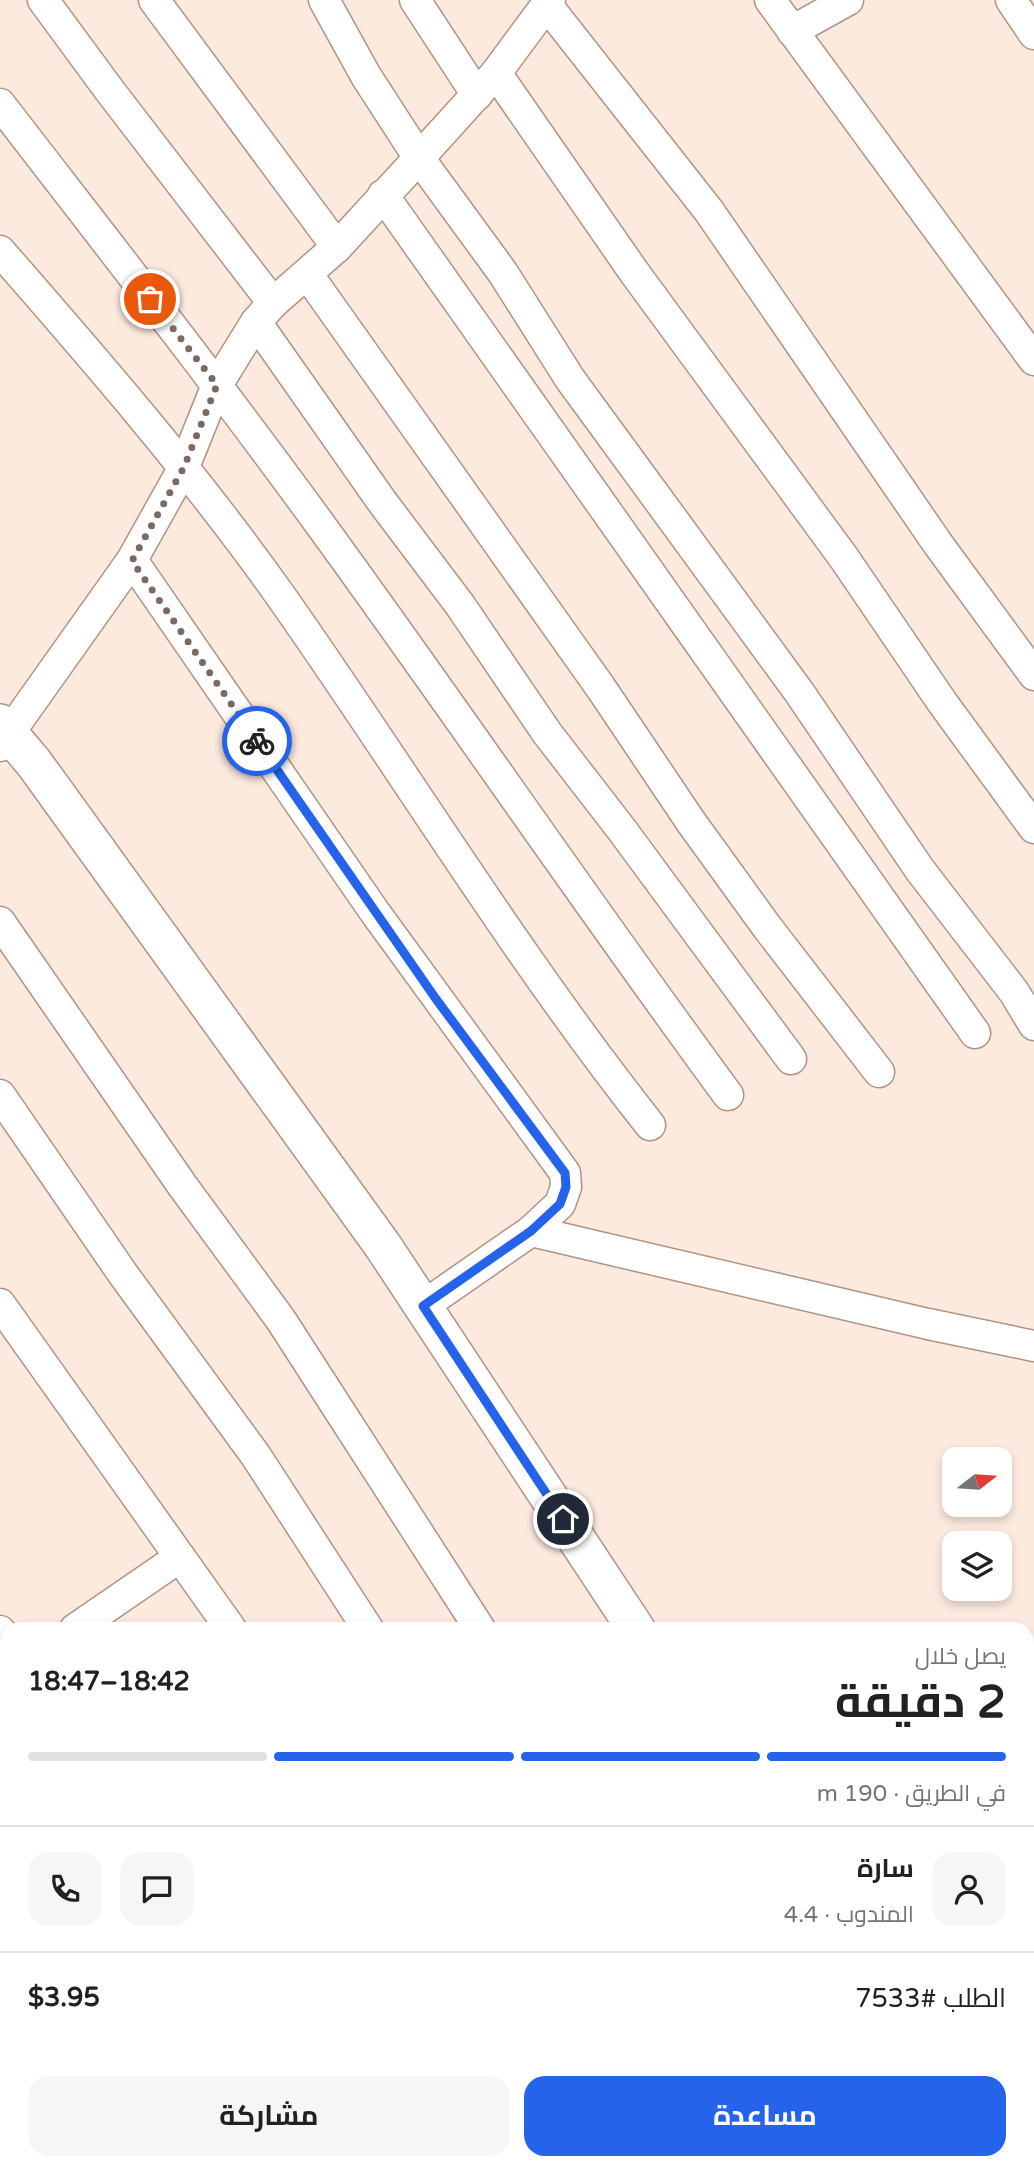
<!DOCTYPE html>
<html lang="ar">
<head>
<meta charset="utf-8">
<style>
  :root { --surface:#fff; --page:#f6f6f6; --text:#202124; --muted:#757577; --line:#e0e0e0; --accent:#2563eb }
  body { margin:0; font-family:"Varela Round",Cairo,sans-serif; background:var(--page); color:var(--text); direction:rtl; height:100vh; display:flex; flex-direction:column; font-size:26px; white-space:nowrap }
  * { box-sizing:border-box; margin:0 }
  p { font-size:23px; color:var(--muted) }
  .icon { flex:none; width:38px; height:38px; fill:none; stroke:currentColor; stroke-width:2; stroke-linecap:round; stroke-linejoin:round }
  .map { position:relative; flex:1; overflow:hidden; direction:ltr }
  .side { position:absolute; left:0px; top:1622px; width:1034px; height:548px; display:flex; flex-direction:column; background:var(--surface); border-radius:21px 21px 0 0; box-shadow:0 4px 10px #0003; direction:rtl }
  .side>* { flex:none }
  .needle { width:46px; rotate:73deg }
  .controls { position:absolute; left:942px; top:1447px; display:grid; gap:14px }
  .controls a { display:grid; place-items:center; width:70px; height:70px; border-radius:14px; background:var(--surface); box-shadow:0 4px 10px #0003; font-size:35px }
  .pin { position:absolute; display:grid; place-items:center; width:60px; height:60px; color:#fff; margin:-30px; border:4px solid #fff; border-radius:50%; box-shadow:0 2px 7px #0007 }
  .courier { position:absolute; display:grid; place-items:center; width:70px; height:70px; margin:-35px; border:5px solid #2563eb; border-radius:50%; background:#fff; color:#222; box-shadow:0 2px 9px #0007 }
  .head em { font-style:normal; font-weight:700 }
  .head div { display:flex; flex-direction:column-reverse }
  .head { display:flex; align-items:center; justify-content:space-between; height:119px; padding:0 28px }
  h1 { font-size:46px; font-weight:700; line-height:52px }
  .bar { display:grid; grid-template-columns:repeat(4,1fr); gap:10px 7px; align-content:center; height:84px; padding:0 28px }
  .bar i { height:9px; border-radius:5px; background:var(--line) }
  .bar .selected { background:var(--accent) }
  .bar p { grid-column:span 4 }
  .line { display:flex; align-items:center; gap:18px; padding:0 28px; border-top:2px solid var(--line) }
  .line div { flex:1 }
  .round { display:grid; place-items:center; flex:none; width:74px; height:74px; border-radius:21px; background:var(--page) }
  .action { display:flex; gap:14px; margin-top:auto; padding:14px 28px }
  .action a { flex:1; height:80px; border-radius:21px; background:var(--accent); color:#fff; font-size:28px; font-weight:700; line-height:80px; text-align:center }
  .action a+a { background:var(--page); color:var(--text) }
  .map>svg:first-child { display:block }
  .lines { fill:none; stroke-linecap:round; stroke-linejoin:round }
  .minor-casing { stroke:#b19383; stroke-width:33 }
  .tertiary-casing { stroke:#b19383; stroke-width:40 }
  .minor { stroke:#fff; stroke-width:30 }
  .tertiary { stroke:#fff; stroke-width:37 }
  .done { stroke:#796b63; stroke-width:7; stroke-dasharray:0 12.6 }
  .route { stroke:#2563eb; stroke-width:9 }
</style>
</head>
<body>
<div class="map">
<svg width="1034" height="2169" viewBox="0 0 1034 2169">
  <rect width="100%" height="100%" fill="#fdeadf"/>
  <g class="lines">
    <!-- minor casing -->
    <g class="minor-casing">
      <g id="minor">
        <path d="M 43,0 L 110,91 L 273,303"/>
        <path d="M 154,0 L 337,247"/>
        <path d="M 324,0 L 366,76 L 419,158 L 503,273 L 570,379 L 799,692 L 920,870 L 1014,992 L 1034,1025"/>
        <path d="M 415,0 L 477,95"/>
        <path d="M 770,0 L 1034,360"/>
        <path d="M 1011,0 L 1034,34"/>
        <path d="M 546,4 L 709,211 L 938,544 L 1034,675"/>
        <path d="M 792,31 L 848,0"/>
        <path d="M 496,73 L 634,272 L 844,558 L 942,702 L 1034,828"/>
        <path d="M 0,104 C 108,244 218,384 322,527 C 459,715 590,908 728,1095"/>
        <path d="M 383,195 L 975,1033"/>
        <path d="M 0,251 C 97,362 195,475 280,595 C 404,771 516,956 650,1125"/>
        <path d="M 308,275 L 601,688 L 691,822 L 767,927 L 879,1072"/>
        <path d="M 256,322 L 383,503 L 460,605 L 547,733 L 622,830 L 791,1059"/>
        <path d="M 132,560 L 374,911 L 565,1173 L 566,1187 L 560,1204 L 531,1231 L 423,1306"/>
        <path d="M 0,746 L 132,560 L 184,467 L 217,385 L 256,322 L 273,303 L 337,247 L 419,158 L 496,73 L 550,0"/>
        <path d="M 0,922 L 182,1185 L 281,1320 L 480,1629"/>
        <path d="M 0,1095 L 123,1274 L 256,1456 L 368,1629"/>
        <path d="M 531,1231 L 928,1324 L 1034,1346"/>
        <path d="M 0,1304 L 231,1629"/>
        <path d="M 75,1629 L 180,1557"/>
        <path d="M 0,1631 L 7,1640"/>
        <path d="M 1027,1801 L 1034,1803"/>
        <path d="M 0,1863 L 7,1858"/>
        <path d="M 0,1889 L 7,1898"/>
        <path d="M 1027,2151 L 1034,2140"/>
        <path d="M 196,2163 L 200,2169"/>
        <path d="M 385,2163 L 389,2169"/>
        <path d="M 671,2163 L 675,2169"/>
        <path d="M 465,2169 L 477,2163"/>
      </g>
    </g>
    <!-- tertiary casing -->
    <g class="tertiary-casing">
      <g id="tertiary">
        <path d="M 0,723 L 34,763 L 383,1246 L 636,1629"/>
        <path d="M 1027,2095 L 1034,2098"/>
      </g>
    </g>
    <!-- minor -->
    <use href="#minor" class="minor"/>
    <!-- tertiary -->
    <use href="#tertiary" class="tertiary"/>
  </g>
  <g class="lines">
    <!-- done -->
    <path class="done" d="M 150,299 L 217,385 L 184,467 L 132,561 L 257,741"/>
    <!-- route -->
    <path class="route" d="M 257,741 L 436,999 L 565,1173 L 566,1187 L 560,1204 L 531,1231 L 423,1306 L 563,1519"/>
  </g>
</svg>
<div class="controls">
<a><svg class="needle" viewBox="-14 -14 28 28"><path d="M0-13l5 13h-10z" fill="#e53935"/><path d="M0 13l5-13h-10z" fill="#757577"/></svg></a>
<a><svg class="icon" aria-label="layers" viewBox="0 0 24 24"><path d="M12 4l9 5-9 5-9-5zM3 14l9 5 9-5"/></svg></a>
</div>
<div class="pin" style="left:150px;top:299px;background:#ea580c"><svg class="icon" aria-label="bag" viewBox="0 0 24 24"><path d="M5 8h14l-1 12H6zM9 8a3 3 0 0 1 6 0"/></svg></div>
<div class="pin" style="left:563px;top:1519px;background:#1f2937"><svg class="icon" aria-label="home" viewBox="0 0 24 24"><path d="M3 11l9-7 9 7M6 9v11h12V9"/></svg></div>
<div class="courier" style="left:257px;top:741px"><svg class="icon" aria-label="bike" viewBox="0 0 24 24"><circle cx="6" cy="16" r="4"/><circle cx="18" cy="16" r="4"/><path d="M6 16l4-8h5l3 8M10 8l3 8H6M13 5h3"/></svg></div>
<section class="side">
<div class="head"><div><h1>2 دقيقة</h1><p>يصل خلال</p></div><em>18:42–18:47</em></div>
<div class="bar"><i class="selected"></i><i class="selected"></i><i class="selected"></i><i></i><p>في الطريق · 190 m</p></div>
<div class="line" style="height:126px"><a class="round"><svg class="icon" aria-label="person" viewBox="0 0 24 24"><circle cx="12" cy="8" r="4"/><path d="M4 21q1-7 8-7t8 7"/></svg></a><div><b>سارة</b><p>المندوب · 4.4</p></div><a class="round"><svg class="icon" aria-label="chat" viewBox="0 0 24 24"><path d="M4 5h16v11H9l-5 4z"/></svg></a><a class="round"><svg class="icon" aria-label="phone" viewBox="0 0 24 24"><path d="M5 4h4l2 5-3 2q2 4 5 5l2-3 5 2v4C11 20 4 13 5 4z"/></svg></a></div>
<div class="line" style="height:91px"><div>الطلب #7533</div><b>$3.95</b></div>
<div class="action"><a>مساعدة</a><a>مشاركة</a></div>
</section>
</div>
</body>
</html>
